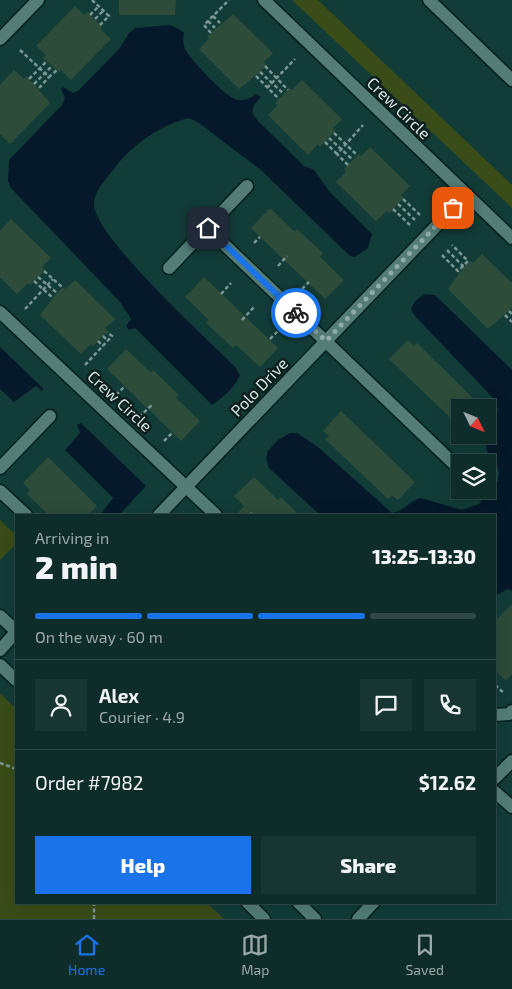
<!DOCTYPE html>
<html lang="en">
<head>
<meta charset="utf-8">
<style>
  :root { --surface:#0e2d2a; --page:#173532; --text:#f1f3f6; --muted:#9ba8a8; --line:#2e4947; --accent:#1a73e8 }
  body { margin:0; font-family:"Exo 2",sans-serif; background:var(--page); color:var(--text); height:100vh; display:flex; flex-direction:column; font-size:19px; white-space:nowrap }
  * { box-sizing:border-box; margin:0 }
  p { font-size:16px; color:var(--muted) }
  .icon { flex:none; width:28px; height:28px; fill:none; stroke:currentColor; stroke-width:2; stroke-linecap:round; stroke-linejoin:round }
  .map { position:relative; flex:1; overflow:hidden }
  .sheet { position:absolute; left:15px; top:514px; width:481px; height:390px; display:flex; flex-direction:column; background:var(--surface); border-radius:0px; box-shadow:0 5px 20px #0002,0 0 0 1px var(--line) }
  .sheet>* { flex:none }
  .needle { width:32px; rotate:133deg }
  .tools { position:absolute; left:451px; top:399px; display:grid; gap:10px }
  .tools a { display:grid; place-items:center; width:45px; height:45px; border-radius:0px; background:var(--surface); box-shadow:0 5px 20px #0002,0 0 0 1px var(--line); font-size:25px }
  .pin { position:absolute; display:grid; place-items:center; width:42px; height:42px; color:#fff; margin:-21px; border-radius:10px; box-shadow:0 2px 8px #0006 }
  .courier { position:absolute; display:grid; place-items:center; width:50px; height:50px; margin:-25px; border:4px solid #1a73e8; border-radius:50%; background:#fff; color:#222; box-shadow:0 1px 6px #0007 }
  .summary em { font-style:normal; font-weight:800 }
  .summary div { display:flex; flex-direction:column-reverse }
  .summary { display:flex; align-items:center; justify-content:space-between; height:85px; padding:0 20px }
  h1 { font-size:32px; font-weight:800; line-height:38px }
  .bar { display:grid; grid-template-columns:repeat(4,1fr); gap:8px 5px; align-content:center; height:60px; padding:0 20px }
  .bar i { height:6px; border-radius:4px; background:var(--line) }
  .bar .selected { background:var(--accent) }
  .bar p { grid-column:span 4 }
  .line { display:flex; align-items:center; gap:12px; padding:0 20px; border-top:1px solid var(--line) }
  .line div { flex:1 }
  .round { display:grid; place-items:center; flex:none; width:52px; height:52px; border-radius:0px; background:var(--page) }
  .primary-button { display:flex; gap:10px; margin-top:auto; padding:10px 20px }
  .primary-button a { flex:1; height:58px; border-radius:0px; background:var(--accent); color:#fff; font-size:20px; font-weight:800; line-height:58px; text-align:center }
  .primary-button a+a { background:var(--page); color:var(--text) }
  .dock { display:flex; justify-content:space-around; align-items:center; height:70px; border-top:1px solid var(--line); background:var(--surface); font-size:14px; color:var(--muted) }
  .dock a { display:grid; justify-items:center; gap:2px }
  .dock .selected { color:var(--accent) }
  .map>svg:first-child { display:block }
  .green { fill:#3a4d18 }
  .water { fill:#05192a }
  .building { fill:#2e4c3a }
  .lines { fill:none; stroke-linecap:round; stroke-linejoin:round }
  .minor-casing { stroke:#02211e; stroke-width:15 }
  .path { stroke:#799895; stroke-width:2.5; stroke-dasharray:4 2.5; stroke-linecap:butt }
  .minor { stroke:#547d78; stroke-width:12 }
  .done { stroke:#8faca8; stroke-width:5; stroke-dasharray:0 9 }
  .route { stroke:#1a73e8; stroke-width:6 }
  .labels { text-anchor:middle; stroke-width:5; stroke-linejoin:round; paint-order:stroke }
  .street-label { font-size:16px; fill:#d2e8e5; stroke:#0e1f1d }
</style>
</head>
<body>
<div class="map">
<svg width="512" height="919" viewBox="0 0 512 919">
  <rect width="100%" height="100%" fill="#123c38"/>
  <!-- green -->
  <g class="green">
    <path d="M 292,0 L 318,0 L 512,185 L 512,208 Z"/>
    <path d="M 0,520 L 16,535 L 16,544 L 0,560 Z"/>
    <path d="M 0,693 L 16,709 L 16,902 L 207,903 L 224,919 L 0,919 Z"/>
  </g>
  <!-- water -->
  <g class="water">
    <path d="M 170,25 L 179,29 L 184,33 C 183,39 183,43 185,49 C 190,59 227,99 238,100 C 246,101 250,98 256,94 L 261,97 L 254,105 L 252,113 L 258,121 L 304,166 L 314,170 L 329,191 L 372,234 L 368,248 L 355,257 L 350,256 L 261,170 L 199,123 L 189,118 C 163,124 133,144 117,165 C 109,176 94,190 94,204 C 95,238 208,339 235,367 L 240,375 C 234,389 224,396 212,405 L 135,328 L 129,330 L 126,326 L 131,319 L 120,302 L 11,188 L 8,181 L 9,160 L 62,105 L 65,98 L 61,89 L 63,87 L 73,93 L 79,90 L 120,48 L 129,33 L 135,28 Z"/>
    <path d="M 424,294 L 435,295 L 512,370 L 512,591 L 508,589 L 495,596 L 495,515 L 320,515 L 269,468 L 266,458 L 268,451 L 278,440 L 290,433 L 297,433 L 318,447 L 392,513 C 405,511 409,501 421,498 L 462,510 L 479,504 L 498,481 L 499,472 L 497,465 L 487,451 L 485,435 L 488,435 L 488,424 L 498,410 L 495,400 L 414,315 L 411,309 L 415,301 Z"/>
    <path d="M 0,347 L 43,388 L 42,391 L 36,386 L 14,402 L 0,389 Z"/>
    <path d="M 81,423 L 146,486 L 119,515 L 100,515 L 113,498 L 65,450 L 80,433 L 77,425 Z"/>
  </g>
  <!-- building -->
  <g class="building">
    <path d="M 119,0 L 176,0 L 175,15 L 119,15 Z"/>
    <path d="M 75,6 L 84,15 L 87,12 L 102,27 L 100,29 L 111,39 L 71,80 L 61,70 L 59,72 L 43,58 L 46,55 L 36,46 Z"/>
    <path d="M 233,14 L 273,53 L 264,62 L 267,65 L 260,72 L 239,89 L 199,49 L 209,39 L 207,37 L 211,33 Z"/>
    <path d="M 14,70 L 24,79 L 26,76 L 34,84 L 50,103 L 10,144 L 0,134 L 0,85 Z"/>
    <path d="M 302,80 L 342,119 L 333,128 L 335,131 L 320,147 L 318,144 L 308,155 L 268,115 L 278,105 L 275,103 L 290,88 L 292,90 Z"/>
    <path d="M 370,147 L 410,186 L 401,195 L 404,198 L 389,213 L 387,211 L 376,221 L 336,182 L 346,172 L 344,169 L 359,154 L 361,156 Z"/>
    <path d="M 270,208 L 295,232 L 297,229 L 323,253 L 320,257 L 344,280 L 325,299 L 251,228 Z"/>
    <path d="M 11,219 L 51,258 L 42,267 L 45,270 L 30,285 L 28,283 L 17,294 L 0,277 L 0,231 Z"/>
    <path d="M 482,254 L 512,283 L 512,308 L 488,329 L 448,289 L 464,267 L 470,261 L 473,263 Z"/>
    <path d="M 204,277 L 278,348 L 260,367 L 236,345 L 233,348 L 206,323 L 209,320 L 185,297 Z"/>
    <path d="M 75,280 L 115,319 L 105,328 L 108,331 L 93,346 L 91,344 L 81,354 L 40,315 L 57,293 L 63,287 L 65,289 Z"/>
    <path d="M 408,340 L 414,346 L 417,343 L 483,408 L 460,408 L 460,427 L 389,359 Z"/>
    <path d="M 126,349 L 151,373 L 153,370 L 179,395 L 176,398 L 200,421 L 181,441 L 107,369 Z"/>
    <path d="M 341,411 L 415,482 L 398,500 L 392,495 L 388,499 L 325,439 L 329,436 L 323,431 Z"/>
    <path d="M 48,457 L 97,506 L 88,515 L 49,515 L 27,494 L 30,490 L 23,483 Z"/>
    <path d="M 254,477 L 278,500 L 281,497 L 299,515 L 236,515 L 244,506 L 234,496 Z"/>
    <path d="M 512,604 L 512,674 L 506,681 L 495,670 L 495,621 Z"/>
  </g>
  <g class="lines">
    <!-- minor casing -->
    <g class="minor-casing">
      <g id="minor">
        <path d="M 264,0 L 512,238"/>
        <path d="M 429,0 L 512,80"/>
        <path d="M 0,39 L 38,0"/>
        <path d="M 207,228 L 453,463"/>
        <path d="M 169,268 L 247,186"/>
        <path d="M 0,312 L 216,515"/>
        <path d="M 0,468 L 50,416"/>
        <path d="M 0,491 L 26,515"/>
        <path d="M 159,515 L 466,195"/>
        <path d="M 0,616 L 16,631"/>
        <path d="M 0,650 L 16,632"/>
        <path d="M 0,665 L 16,680"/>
        <path d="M 495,715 L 509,714 L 512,711"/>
        <path d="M 495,778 L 512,761"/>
        <path d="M 495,792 L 512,807"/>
        <path d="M 247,902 L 264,919"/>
        <path d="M 298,902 L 315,919"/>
        <path d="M 358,919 L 374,902"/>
      </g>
    </g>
    <!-- path -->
    <g class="path">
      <path d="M 92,0 L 109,16 L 100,25"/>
      <path d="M 90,15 L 99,6"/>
      <path d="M 213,16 L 220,23"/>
      <path d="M 95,19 L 103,11"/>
      <path d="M 208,21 L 215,28"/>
      <path d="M 211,33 L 204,25 L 229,0"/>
      <path d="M 20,50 L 49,77 L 57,70"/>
      <path d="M 265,66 L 288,90"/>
      <path d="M 260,72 L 284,94"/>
      <path d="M 256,76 L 279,99"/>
      <path d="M 29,79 L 47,61"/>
      <path d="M 34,84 L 52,66"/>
      <path d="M 39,88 L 49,77"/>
      <path d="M 267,88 L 295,59"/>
      <path d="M 334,133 L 357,155"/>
      <path d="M 329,138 L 353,160"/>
      <path d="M 325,142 L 337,154"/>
      <path d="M 348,165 L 337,154 L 363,125"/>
      <path d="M 403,199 L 420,215"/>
      <path d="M 398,204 L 415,220"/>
      <path d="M 393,209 L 410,225"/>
      <path d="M 254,243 L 260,237"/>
      <path d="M 447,250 L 464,267"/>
      <path d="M 442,255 L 458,271 L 468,261 L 452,245"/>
      <path d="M 278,266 L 287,256"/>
      <path d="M 44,271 L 62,287"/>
      <path d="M 38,277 L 57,293"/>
      <path d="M 34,281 L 53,298"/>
      <path d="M 302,289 L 309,282"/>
      <path d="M 221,294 L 231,283"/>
      <path d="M 25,309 L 53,279"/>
      <path d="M 509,311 L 512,314"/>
      <path d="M 505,315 L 512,322"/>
      <path d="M 242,320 L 255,306"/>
      <path d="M 103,336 L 108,341"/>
      <path d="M 270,339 L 279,330"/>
      <path d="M 98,341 L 103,346"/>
      <path d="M 85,365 L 112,336 L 107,332"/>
      <path d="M 116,395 L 125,386"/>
      <path d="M 139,417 L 152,405"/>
      <path d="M 164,441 L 173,432"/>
      <path d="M 250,515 L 252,513"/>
      <path d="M 495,685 L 504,693"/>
      <path d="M 0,763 L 16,769"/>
      <path d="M 94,902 L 94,919"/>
    </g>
    <!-- minor -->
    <use href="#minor" class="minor"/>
  </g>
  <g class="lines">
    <!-- done -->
    <path class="done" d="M 296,313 L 326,341 L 453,208"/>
    <!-- route -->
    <path class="route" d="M 208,228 L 296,313"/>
  </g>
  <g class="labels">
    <!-- street labels -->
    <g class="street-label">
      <text transform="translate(399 108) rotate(44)" y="6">Crew Circle</text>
      <text transform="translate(259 387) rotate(-46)" y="6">Polo Drive</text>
      <text transform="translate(120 401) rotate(43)" y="6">Crew Circle</text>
    </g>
  </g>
</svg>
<div class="tools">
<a><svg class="needle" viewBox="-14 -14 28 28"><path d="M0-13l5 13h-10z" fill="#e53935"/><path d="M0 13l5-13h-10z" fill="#9ba8a8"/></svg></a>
<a><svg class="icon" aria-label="layers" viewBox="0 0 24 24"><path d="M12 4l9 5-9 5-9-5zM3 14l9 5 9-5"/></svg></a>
</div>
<div class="pin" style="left:453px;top:208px;background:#ea580c"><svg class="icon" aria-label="bag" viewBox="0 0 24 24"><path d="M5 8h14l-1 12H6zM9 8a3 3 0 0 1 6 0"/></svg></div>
<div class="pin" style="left:208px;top:228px;background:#1f2937"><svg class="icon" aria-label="home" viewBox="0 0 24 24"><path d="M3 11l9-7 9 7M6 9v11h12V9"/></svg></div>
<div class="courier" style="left:296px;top:313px"><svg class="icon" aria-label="bike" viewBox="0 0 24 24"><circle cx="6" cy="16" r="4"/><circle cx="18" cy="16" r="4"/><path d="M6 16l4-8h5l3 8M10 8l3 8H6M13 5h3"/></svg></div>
<section class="sheet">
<div class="summary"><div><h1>2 min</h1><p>Arriving in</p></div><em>13:25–13:30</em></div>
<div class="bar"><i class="selected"></i><i class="selected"></i><i class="selected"></i><i></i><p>On the way · 60 m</p></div>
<div class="line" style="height:90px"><a class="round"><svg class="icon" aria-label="person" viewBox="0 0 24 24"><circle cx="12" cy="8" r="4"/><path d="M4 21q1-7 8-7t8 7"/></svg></a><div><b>Alex</b><p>Courier · 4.9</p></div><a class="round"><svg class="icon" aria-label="chat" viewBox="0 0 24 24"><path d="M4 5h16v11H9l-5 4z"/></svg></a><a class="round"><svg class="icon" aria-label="phone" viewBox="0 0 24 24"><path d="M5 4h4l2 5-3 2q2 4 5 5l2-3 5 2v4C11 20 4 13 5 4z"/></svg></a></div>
<div class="line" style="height:65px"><div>Order #7982</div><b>$12.62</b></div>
<div class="primary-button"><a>Help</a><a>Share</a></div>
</section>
</div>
<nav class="dock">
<a class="selected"><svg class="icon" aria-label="home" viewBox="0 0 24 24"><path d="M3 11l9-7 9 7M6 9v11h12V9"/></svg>Home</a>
<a><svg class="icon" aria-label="map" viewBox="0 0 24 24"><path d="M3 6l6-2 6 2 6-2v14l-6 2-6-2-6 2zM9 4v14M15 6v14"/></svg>Map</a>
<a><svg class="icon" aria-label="saved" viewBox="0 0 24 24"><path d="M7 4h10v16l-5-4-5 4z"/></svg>Saved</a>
</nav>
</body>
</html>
